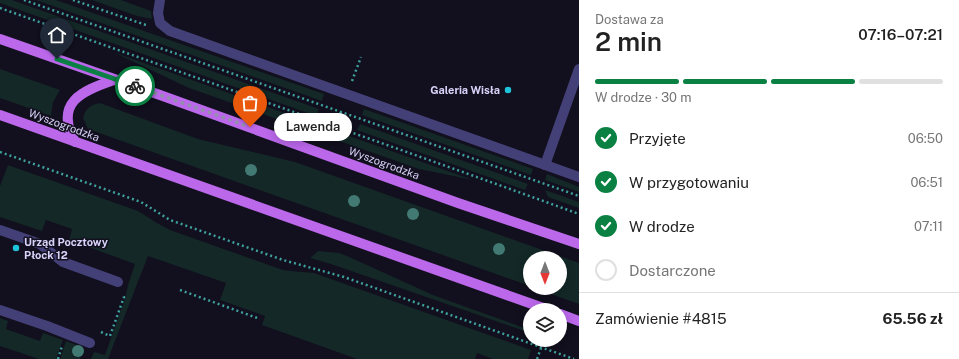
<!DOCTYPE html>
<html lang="pl">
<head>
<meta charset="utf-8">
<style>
  :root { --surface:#fff; --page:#f2f2f2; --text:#222; --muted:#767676; --line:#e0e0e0; --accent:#0b8043 }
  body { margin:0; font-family:"Public Sans",sans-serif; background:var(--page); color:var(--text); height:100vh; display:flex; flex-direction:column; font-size:15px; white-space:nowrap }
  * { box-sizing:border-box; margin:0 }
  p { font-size:13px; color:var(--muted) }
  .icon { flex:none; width:22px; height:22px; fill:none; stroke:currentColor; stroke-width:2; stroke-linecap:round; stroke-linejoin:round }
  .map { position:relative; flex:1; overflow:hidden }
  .details { display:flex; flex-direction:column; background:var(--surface); width:380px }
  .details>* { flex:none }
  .needle { width:26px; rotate:180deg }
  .tools { position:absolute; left:523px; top:251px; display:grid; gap:8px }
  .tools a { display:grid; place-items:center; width:44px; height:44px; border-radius:50%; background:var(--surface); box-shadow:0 2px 10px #0003; font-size:20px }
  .pin { position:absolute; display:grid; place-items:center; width:34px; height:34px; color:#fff; margin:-41px -17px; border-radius:50% 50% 50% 0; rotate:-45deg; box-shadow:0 0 4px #0007 }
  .pin .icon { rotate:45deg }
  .courier { position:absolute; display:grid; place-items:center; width:40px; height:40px; margin:-20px; border:3px solid #0b8043; border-radius:50%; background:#fff; color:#222; box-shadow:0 1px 5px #0007 }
  .bubble { position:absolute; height:28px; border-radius:14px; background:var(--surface); box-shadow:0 2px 10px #0003; font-size:13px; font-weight:600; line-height:28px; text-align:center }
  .summary em { font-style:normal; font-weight:600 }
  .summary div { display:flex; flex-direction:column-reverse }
  .summary { display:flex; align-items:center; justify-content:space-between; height:68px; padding:0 16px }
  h1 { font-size:26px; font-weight:600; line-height:30px }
  .bar { display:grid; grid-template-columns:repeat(4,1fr); gap:6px 4px; align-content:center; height:48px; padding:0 16px }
  .bar i { height:5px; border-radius:3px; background:var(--line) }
  .bar .selected { background:var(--accent) }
  .bar p { grid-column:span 4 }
  .line { display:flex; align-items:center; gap:10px; padding:0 16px; border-top:1px solid var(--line) }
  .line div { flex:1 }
  ol { padding:0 16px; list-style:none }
  li { display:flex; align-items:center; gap:12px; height:44px }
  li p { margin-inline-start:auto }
  li .icon { padding:4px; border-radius:50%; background:var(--accent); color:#fff; stroke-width:4 }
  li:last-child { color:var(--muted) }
  li i { width:22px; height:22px; border:2px solid var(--line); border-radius:50% }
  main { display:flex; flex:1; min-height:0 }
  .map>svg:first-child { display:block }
  .green { fill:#132827 }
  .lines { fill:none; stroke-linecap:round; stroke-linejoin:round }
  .path { stroke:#3da29e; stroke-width:2.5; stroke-dasharray:2 3; stroke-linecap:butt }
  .service { stroke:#434077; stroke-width:10 }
  .minor { stroke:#434077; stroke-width:10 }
  .primary { stroke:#bb68eb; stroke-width:10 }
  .tree { fill:#427972 }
  .done { stroke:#938eac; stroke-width:4; stroke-dasharray:0 7.2 }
  .route { stroke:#0b8043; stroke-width:5 }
  .poi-dot { fill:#1ec5da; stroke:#120f1e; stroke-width:1.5 }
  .labels { text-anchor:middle; stroke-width:3; stroke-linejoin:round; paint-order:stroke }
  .poi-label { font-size:11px; font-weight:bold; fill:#d8d3f9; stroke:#120f1e; text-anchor:end }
  .street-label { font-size:11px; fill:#d8d3f9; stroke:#120f1e }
</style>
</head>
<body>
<main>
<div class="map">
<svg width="579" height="359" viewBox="0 0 579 359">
  <rect width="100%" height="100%" fill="#120f1e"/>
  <!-- green -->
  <g class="green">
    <path d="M 0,0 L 12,0 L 319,109 L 316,116 L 0,3 Z"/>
    <path d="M 36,0 L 56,0 L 324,94 L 322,101 Z"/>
    <path d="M 92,0 L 121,0 L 151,11 L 152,19 L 137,16 Z"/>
    <path d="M 113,52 L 473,180 L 419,169 L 189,88 Z"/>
    <path d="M 0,69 L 60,90 L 53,102 L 51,116 L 0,98 Z"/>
    <path d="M 100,103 L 198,139 L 295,162 L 579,263 L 579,304 L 534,288 L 560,288 L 560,258 L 530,258 L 530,286 L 88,129 L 83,118 C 86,108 90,105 100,103 Z"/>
    <path d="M 364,109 L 533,169 L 531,175 L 362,115 Z"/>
    <path d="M 360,124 L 528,184 L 525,190 L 357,130 Z"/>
    <path d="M 8,165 L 138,211 L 157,223 L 170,230 L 283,270 L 291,271 L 314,273 L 531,350 L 528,359 L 493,359 L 477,353 L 475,359 L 357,359 L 262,325 L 265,316 L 220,300 L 226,283 L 148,256 L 108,359 L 91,359 L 94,352 L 105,355 L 125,299 L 128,285 L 135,264 L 69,240 L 72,229 L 46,220 L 42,231 L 0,217 L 0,186 Z"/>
    <path d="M 547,174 L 579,187 L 579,192 L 545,180 Z"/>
    <path d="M 545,190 L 579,202 L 579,208 L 548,197 Z"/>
    <path d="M 318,251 L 339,253 L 347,256 L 433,295 L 530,330 L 530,333 L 331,264 L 310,258 Z"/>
    <path d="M 0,318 L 8,321 L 6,329 L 40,341 L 43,333 L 63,340 L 56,359 L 39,359 L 0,346 Z"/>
    <path d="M 66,341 L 84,348 L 80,359 L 60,359 Z"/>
  </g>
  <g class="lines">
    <!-- path -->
    <g class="path">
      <path d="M 24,0 L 579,196"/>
      <path d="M 73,0 L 146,25"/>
      <path d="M 0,8 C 193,77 387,144 579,214"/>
      <path d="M 352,81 L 361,57"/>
      <path d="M 335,128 L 341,112"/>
      <path d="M 0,152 L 141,202 L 170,220 L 283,260 L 344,277 L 574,359"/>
      <path d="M 180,290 L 260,319"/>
      <path d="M 101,332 L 110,336 L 124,297 L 123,295"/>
      <path d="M 58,359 L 62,346"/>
      <path d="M 537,359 L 541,348"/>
    </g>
    <!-- service -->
    <g class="service">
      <path d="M 160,0 L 158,13 L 160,23 L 170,31 L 579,177"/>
      <path d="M 545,165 L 579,69"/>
    </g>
    <!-- minor -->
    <g class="minor">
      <path d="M 0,230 L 40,244 L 63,262 L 118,282"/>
      <path d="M 0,310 L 47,326 L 90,343"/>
    </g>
    <!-- primary -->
    <g class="primary">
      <path d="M 0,39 L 160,95 L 458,203 L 579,244"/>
      <path d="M 0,115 L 549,310"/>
      <path d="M 75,142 C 54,103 81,91 114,80"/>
      <path d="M 560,314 L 579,321"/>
    </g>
  </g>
  <!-- trees -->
  <g class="tree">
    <circle cx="251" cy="170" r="6"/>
    <circle cx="354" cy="201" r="6"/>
    <circle cx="413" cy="214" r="6"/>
    <circle cx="499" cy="249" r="6"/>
    <circle cx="78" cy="351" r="6"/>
  </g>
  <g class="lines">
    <!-- done -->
    <path class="done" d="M 135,86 L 250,127"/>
    <!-- route -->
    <path class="route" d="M 57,59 L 135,86"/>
  </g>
  <!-- markers -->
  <g class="poi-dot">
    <circle cx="508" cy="90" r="4"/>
    <circle cx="16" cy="248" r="4"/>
  </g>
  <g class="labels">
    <!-- poi labels -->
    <g class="poi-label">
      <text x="500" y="94">Galeria Wisła</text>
      <text x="24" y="246" text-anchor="start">Urząd Pocztowy<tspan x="24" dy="13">Płock 12</tspan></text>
    </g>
    <!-- street labels -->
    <g class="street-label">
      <text transform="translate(64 125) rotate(20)" y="4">Wyszogrodzka</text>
      <text transform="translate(384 163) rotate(20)" y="4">Wyszogrodzka</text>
    </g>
  </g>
</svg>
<div class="tools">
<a><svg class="needle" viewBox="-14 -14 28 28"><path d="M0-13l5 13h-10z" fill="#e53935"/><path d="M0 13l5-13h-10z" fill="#767676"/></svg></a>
<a><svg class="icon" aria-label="layers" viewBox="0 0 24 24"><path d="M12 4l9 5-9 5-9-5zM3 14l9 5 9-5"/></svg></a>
</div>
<div class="pin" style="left:250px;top:127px;background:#ea580c"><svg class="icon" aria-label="bag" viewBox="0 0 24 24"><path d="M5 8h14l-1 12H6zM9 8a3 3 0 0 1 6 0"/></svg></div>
<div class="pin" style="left:57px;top:59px;background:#1f2937"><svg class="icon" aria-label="home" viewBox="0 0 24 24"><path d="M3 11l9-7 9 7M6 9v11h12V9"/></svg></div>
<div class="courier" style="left:135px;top:86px"><svg class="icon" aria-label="bike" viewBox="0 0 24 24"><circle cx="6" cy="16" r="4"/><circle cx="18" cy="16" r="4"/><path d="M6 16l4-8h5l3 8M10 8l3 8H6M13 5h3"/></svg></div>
<div class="bubble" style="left:274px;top:113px;width:78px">Lawenda</div>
</div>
<section class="details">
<div class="summary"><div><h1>2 min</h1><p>Dostawa za</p></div><em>07:16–07:21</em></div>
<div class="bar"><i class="selected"></i><i class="selected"></i><i class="selected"></i><i></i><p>W drodze · 30 m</p></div>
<ol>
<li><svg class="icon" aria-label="check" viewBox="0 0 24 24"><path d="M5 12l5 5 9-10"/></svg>Przyjęte<p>06:50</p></li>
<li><svg class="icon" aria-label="check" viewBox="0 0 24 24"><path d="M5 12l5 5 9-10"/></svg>W przygotowaniu<p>06:51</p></li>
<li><svg class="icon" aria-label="check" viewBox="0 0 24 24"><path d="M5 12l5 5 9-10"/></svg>W drodze<p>07:11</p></li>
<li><i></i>Dostarczone</li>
</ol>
<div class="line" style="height:52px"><div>Zamówienie #4815</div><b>65.56 zł</b></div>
</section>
</main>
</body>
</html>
